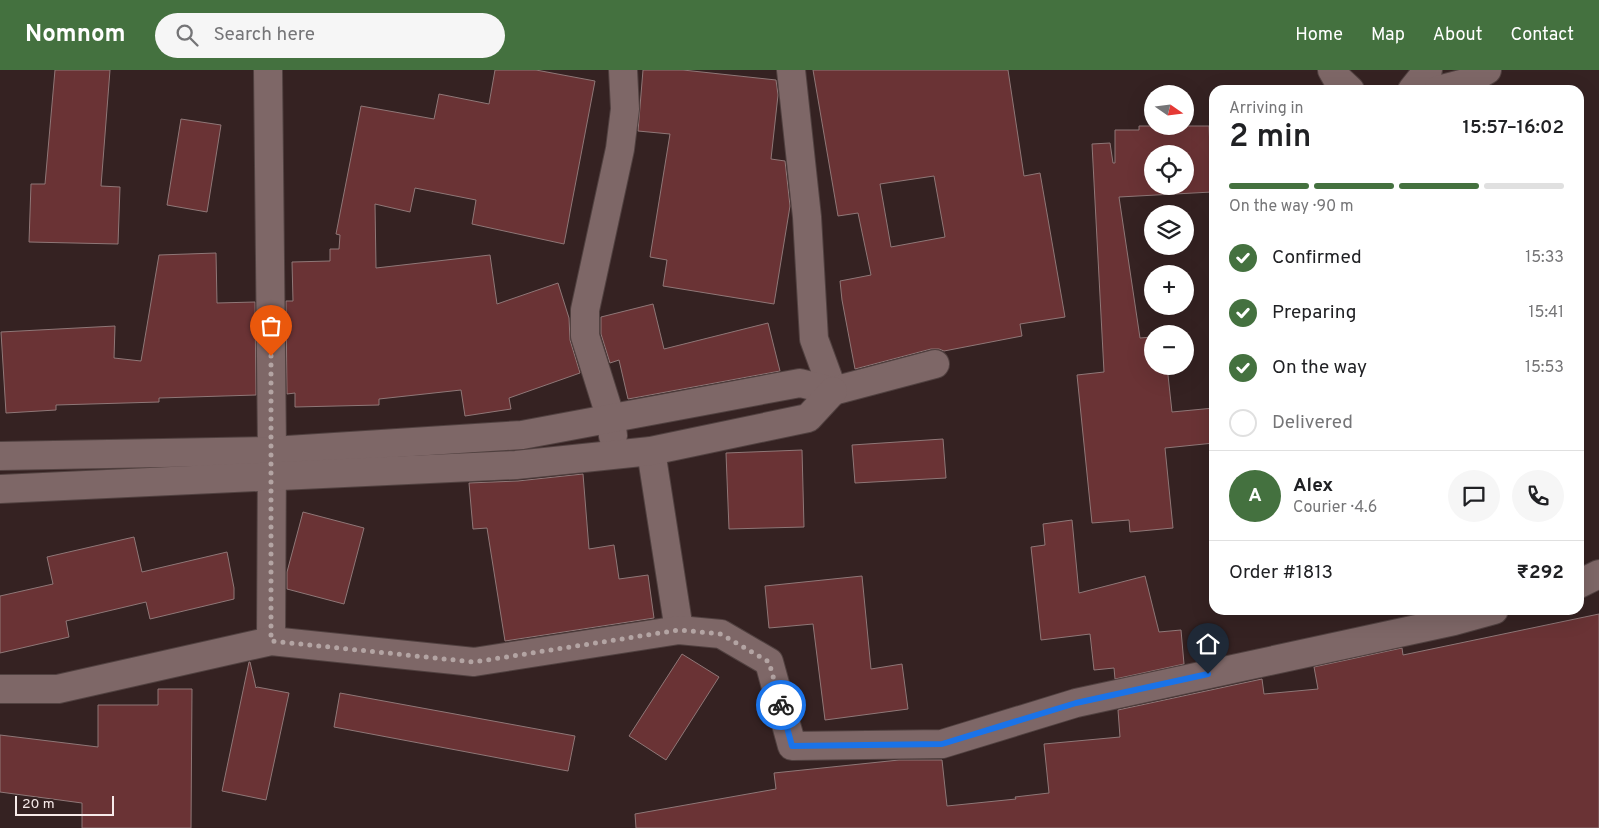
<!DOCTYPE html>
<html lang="en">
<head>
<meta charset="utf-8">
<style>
  :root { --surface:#fff; --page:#f6f6f6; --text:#202124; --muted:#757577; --line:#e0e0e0; --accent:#44713f }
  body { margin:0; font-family:Overpass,sans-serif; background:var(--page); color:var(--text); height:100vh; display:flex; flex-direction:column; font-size:19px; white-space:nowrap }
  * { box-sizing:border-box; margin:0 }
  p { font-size:16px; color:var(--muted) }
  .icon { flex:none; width:28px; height:28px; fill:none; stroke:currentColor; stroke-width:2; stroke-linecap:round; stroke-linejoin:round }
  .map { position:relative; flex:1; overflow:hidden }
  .sheet { position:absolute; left:1209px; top:15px; width:375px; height:530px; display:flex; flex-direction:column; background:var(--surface); border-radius:15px; box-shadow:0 5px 20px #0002 }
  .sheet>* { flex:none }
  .needle { width:32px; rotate:104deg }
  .buttons { position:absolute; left:1144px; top:15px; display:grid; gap:10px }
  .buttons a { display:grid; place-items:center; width:50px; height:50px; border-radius:50%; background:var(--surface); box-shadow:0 5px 20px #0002; font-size:25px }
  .scale { position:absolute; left:15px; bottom:12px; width:99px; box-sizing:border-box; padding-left:5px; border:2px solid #f7eae9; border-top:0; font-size:14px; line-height:18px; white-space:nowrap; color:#f7eae9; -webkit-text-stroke:4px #352222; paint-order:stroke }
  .pin { position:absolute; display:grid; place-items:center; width:42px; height:42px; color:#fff; margin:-51px -21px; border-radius:50% 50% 50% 0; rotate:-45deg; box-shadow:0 0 5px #0007 }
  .pin .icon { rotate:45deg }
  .courier { position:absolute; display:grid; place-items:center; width:50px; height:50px; margin:-25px; border:4px solid #1a73e8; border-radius:50%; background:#fff; color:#222; box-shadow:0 1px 6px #0007 }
  .summary em { font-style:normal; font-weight:600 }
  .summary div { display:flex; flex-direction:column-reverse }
  .summary { display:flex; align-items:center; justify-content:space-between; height:85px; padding:0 20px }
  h1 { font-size:32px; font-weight:600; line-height:38px }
  .bar { display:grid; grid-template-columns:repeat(4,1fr); gap:8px 5px; align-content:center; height:60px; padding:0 20px }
  .bar i { height:6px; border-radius:4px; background:var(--line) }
  .bar .on { background:var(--accent) }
  .bar p { grid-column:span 4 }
  .line { display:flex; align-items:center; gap:12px; padding:0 20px; border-top:1px solid var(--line) }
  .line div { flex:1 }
  .round { display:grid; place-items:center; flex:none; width:52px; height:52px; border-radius:26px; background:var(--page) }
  ol { padding:0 20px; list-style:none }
  li { display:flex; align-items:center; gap:15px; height:55px }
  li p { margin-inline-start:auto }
  li .icon { padding:5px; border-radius:50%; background:var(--accent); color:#fff; stroke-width:4 }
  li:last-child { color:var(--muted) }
  li i { width:28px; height:28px; border:2px solid var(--line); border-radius:50% }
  header { display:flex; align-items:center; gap:30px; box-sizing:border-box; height:70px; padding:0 25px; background:var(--accent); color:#fff }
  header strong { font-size:24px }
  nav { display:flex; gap:28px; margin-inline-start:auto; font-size:18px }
  .search { width:350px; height:45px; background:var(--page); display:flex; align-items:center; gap:12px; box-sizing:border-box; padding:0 18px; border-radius:28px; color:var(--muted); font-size:19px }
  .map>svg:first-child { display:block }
  .building { fill:#6a3335; stroke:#8f7777; fill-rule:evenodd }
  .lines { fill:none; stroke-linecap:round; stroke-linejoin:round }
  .minor-casing { stroke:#514140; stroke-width:30 }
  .tertiary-casing { stroke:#514140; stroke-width:30 }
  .minor { stroke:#7e6767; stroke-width:28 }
  .tertiary { stroke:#7e6767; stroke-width:28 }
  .done { stroke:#b3a4a3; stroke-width:5; stroke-dasharray:0 9 }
  .route { stroke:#1a73e8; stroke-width:6 }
</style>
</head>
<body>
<header>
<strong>Nomnom</strong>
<div class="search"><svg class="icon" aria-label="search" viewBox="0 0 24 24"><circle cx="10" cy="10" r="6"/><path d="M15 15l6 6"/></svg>Search here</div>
<nav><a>Home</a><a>Map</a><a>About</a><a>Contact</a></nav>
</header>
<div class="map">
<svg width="1599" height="758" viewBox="0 0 1599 758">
  <rect width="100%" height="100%" fill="#352222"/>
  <!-- building -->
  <g class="building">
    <path d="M 55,0 L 110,0 L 101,116 L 120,117 L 118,174 L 29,172 L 31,114 L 45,114 Z"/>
    <path d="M 495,0 L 536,0 L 595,11 L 564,174 L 472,154 L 476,130 L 415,118 L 410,142 L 375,134 L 376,198 L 490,185 L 497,234 L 558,213 L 569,248 L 570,270 L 580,303 L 509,328 L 511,339 L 465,346 L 461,320 L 379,329 L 379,335 L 295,337 L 295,323 L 287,324 L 286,231 L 293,231 L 292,192 L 330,191 L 330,179 L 339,179 L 340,165 L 336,164 L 361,36 L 434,49 L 439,24 L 489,34 Z"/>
    <path d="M 643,0 L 683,0 L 776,10 L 778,25 L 771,89 L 785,91 L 790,136 L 774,234 L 663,216 L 667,190 L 650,187 L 670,64 L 638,61 Z"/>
    <path d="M 813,0 L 1008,0 L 1024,106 L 1040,103 L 1065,247 L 1020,254 L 1022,266 L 944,281 L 939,279 L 931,279 L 855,299 L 842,230 L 840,211 L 871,205 L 858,143 L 838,146 ZM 934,106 L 945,167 L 891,177 L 880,114 Z"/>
    <path d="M 181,49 L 221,55 L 207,142 L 167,135 Z"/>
    <path d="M 1139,56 L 1209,56 L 1212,122 L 1119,127 L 1140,268 L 1152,267 L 1152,296 L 1167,296 L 1172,342 L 1214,338 L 1214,373 L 1165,378 L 1173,458 L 1130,462 L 1129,450 L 1092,453 L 1077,305 L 1104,302 L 1092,74 L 1110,73 L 1113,93 L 1115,93 L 1115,60 L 1139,60 ZM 1152,84 L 1185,84 L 1185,116 L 1152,116 Z"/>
    <path d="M 216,183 L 217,233 L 255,232 L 256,325 L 159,328 L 159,332 L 56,335 L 56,340 L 6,343 L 1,262 L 115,256 L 114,288 L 141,291 L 159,185 Z"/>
    <path d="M 653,234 L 664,279 L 768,253 L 780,301 L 628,329 L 619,290 L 610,293 L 601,264 L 601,247 Z"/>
    <path d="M 943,369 L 946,408 L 855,413 L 852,375 Z"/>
    <path d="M 802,380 L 804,457 L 729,459 L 726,383 Z"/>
    <path d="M 583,404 L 589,479 L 614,475 L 619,509 L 648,505 L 654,548 L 505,571 L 487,458 L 473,459 L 469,413 L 518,411 Z"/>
    <path d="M 303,442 L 364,458 L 344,534 L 287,519 L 287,502 Z"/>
    <path d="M 1072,450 L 1079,523 L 1145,506 L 1159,562 L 1181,560 L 1184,594 L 1115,609 L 1114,598 L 1094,600 L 1090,564 L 1041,570 L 1031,477 L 1045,475 L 1043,454 Z"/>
    <path d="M 134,467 L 142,502 L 227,482 L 234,518 L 234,529 L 150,549 L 146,532 L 66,551 L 69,567 L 0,583 L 0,526 L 53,514 L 47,487 Z"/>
    <path d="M 862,506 L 871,599 L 902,594 L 908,639 L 825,650 L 813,554 L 769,558 L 765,516 Z"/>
    <path d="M 1599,544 L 1599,758 L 636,758 L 635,744 L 776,719 L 774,703 L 899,690 L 942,690 L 947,736 L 1016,729 L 1015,727 L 1049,723 L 1044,674 L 1120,667 L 1118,640 L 1262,609 L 1264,624 L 1318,619 L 1314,597 L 1402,578 L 1403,585 Z"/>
    <path d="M 682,584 L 719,607 L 666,690 L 629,666 Z"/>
    <path d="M 249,592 L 250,592 L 256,618 L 257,617 L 289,623 L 266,730 L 222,721 Z"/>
    <path d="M 158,619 L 192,619 L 191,758 L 82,758 L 82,733 L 0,722 L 0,665 L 98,677 L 98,635 L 158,635 Z"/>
    <path d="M 340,623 L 575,666 L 568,701 L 334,657 Z"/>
  </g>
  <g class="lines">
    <!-- minor casing -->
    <g class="minor-casing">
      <g id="minor">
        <path d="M 268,0 L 272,381 L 271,571"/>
        <path d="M 791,0 L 807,147 L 814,269 L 833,321"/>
        <path d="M 613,366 L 611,349 L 585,266 L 585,240 L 620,79 L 625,39 L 623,0"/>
        <path d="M 651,381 L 679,560"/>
        <path d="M 0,386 L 272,381 L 522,365 L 800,313 L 833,321 L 935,294"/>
        <path d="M 0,419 L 516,395 L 651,381 L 808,348 L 833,321"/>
        <path d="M 1579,514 L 1599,504"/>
        <path d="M 0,619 L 58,619 L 271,571 L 474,592 L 679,560 L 721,564 L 769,592 L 792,676 L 942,674 L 1076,633 L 1454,551 L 1494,540"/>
      </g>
    </g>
    <!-- tertiary casing -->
    <g class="tertiary-casing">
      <g id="tertiary">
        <path d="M 1332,0 L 1336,7 L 1350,20"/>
        <path d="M 1412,20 L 1428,0"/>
        <path d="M 1438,20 L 1465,13 L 1487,0"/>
      </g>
    </g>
    <!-- minor -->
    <use href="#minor" class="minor"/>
    <!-- tertiary -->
    <use href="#tertiary" class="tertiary"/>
  </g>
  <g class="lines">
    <!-- done -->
    <path class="done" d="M 271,286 L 271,571 L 474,592 L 679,560 L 721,564 L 769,592 L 781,635"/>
    <!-- route -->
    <path class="route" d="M 781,635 L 792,676 L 942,674 L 1076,633 L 1208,604"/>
  </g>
</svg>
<div class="buttons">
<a><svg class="needle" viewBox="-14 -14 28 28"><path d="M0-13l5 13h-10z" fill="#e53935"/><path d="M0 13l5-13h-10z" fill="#757577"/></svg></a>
<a><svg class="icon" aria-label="locate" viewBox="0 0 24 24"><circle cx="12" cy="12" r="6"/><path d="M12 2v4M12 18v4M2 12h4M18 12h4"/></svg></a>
<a><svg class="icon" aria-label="layers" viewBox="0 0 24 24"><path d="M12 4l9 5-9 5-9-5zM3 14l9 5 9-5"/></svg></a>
<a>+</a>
<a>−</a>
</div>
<div class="scale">20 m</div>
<div class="pin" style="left:271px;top:286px;background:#ea580c"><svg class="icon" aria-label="bag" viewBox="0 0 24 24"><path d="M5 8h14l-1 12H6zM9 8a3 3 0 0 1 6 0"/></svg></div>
<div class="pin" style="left:1208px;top:604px;background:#1f2937"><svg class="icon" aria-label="home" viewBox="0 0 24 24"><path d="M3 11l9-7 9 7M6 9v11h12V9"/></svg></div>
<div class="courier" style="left:781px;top:635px"><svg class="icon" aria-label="bike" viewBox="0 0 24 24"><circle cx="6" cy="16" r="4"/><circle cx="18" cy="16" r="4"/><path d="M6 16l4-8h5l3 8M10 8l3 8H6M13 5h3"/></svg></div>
<section class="sheet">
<div class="summary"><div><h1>2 min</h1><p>Arriving in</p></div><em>15:57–16:02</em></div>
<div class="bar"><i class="on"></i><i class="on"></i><i class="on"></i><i></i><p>On the way · 90 m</p></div>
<ol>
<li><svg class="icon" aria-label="check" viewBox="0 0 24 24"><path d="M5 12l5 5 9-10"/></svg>Confirmed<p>15:33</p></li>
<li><svg class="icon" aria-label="check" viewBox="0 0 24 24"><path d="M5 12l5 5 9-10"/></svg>Preparing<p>15:41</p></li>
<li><svg class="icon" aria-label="check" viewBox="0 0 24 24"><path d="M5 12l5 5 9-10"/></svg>On the way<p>15:53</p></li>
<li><i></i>Delivered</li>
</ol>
<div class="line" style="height:90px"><b class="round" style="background:var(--accent);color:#fff">A</b><div><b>Alex</b><p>Courier · 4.6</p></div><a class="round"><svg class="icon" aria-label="chat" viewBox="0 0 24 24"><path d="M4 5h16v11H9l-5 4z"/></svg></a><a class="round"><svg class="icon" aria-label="phone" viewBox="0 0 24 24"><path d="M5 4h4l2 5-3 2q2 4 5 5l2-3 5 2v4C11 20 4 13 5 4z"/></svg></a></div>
<div class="line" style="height:65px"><div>Order #1813</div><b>₹292</b></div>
</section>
</div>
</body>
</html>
